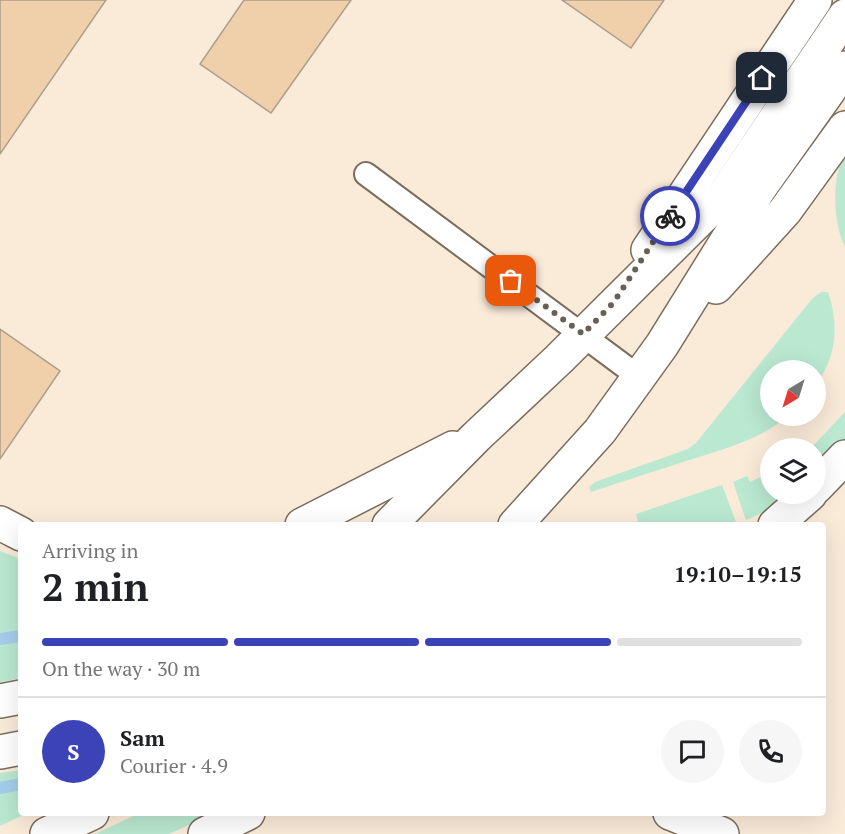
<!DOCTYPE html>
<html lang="en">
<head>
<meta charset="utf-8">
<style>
  :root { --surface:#fff; --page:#f6f6f6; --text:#202124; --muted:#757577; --line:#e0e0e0; --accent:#3b43b7 }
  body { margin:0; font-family:"PT Serif",serif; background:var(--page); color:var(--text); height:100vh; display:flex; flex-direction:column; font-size:22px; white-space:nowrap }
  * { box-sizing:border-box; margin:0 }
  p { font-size:20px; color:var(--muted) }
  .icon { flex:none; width:33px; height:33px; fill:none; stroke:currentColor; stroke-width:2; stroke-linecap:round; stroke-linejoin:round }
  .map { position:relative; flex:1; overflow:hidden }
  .sheet { position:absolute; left:18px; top:522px; width:808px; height:294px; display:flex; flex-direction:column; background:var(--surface); border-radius:6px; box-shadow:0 6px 24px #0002 }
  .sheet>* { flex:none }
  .needle { width:39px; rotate:218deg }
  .fabs { position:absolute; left:760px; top:360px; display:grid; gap:12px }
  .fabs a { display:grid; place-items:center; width:66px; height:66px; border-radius:50%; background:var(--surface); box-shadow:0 6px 24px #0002; font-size:30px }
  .pin { position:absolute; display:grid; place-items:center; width:51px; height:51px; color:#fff; margin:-26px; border-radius:12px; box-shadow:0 3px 9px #0006 }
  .courier { position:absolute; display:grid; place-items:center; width:60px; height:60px; margin:-30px; border:4px solid #3b43b7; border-radius:50%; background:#fff; color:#222; box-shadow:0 2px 8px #0007 }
  .overview em { font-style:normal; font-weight:700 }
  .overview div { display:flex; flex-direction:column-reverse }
  .overview { display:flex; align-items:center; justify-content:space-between; height:102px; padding:0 24px }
  h1 { font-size:39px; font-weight:700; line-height:45px }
  .bar { display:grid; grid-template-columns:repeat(4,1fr); gap:9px 6px; align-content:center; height:72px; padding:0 24px }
  .bar i { height:8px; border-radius:4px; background:var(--line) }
  .bar .selected { background:var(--accent) }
  .bar p { grid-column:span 4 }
  .line { display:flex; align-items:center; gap:15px; padding:0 24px; border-top:2px solid var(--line) }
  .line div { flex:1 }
  .round { display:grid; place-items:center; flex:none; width:63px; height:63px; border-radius:32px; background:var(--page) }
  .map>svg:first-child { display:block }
  .green { fill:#bae8d0 }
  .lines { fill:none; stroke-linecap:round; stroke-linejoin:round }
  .stream { stroke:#a5cdec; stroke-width:12 }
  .building { fill:#f0d0ab; stroke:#ab9d8c; stroke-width:1.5 }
  .lane-casing { stroke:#7b6d5d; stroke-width:26 }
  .street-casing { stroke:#7b6d5d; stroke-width:36 }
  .highway-casing { stroke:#7b6d5d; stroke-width:36 }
  .lane { stroke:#fff; stroke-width:22 }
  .street { stroke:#fff; stroke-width:33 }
  .highway { stroke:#fff; stroke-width:33 }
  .done { stroke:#686055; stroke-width:6; stroke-dasharray:0 10.8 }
  .route { stroke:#3b43b7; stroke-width:8 }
</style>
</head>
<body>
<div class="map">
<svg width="845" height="834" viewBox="0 0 845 834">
  <rect width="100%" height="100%" fill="#faead8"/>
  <!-- green -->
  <g class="green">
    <path d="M 845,155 L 845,246 C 833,226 831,174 845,155 Z"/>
    <path d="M 821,292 L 828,292 C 839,323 837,357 816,384 L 816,370 L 771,370 L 771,416 L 787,416 C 760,441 717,451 683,462 C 652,472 621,482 591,492 L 589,487 L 595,482 L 688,449 L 696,443 L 812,299 Z"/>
    <path d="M 845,412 L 845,441 L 816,471 L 816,448 L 811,448 Z"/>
    <path d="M 771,472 L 771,494 L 792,494 L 758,515 L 746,520 L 733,482 L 747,476 L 750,482 Z"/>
    <path d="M 722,485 L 736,522 L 727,525 L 628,525 L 638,521 L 636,514 Z"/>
    <path d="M 0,551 L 21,559 L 21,678 L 0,682 Z"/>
    <path d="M 21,770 L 21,813 L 28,813 L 0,826 L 0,773 Z"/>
    <path d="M 140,813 L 215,813 L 169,834 L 95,834 Z"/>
  </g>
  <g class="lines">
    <!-- stream -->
    <g class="stream">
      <path d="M 0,639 L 21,636"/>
      <path d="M 0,788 L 21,784"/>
    </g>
  </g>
  <!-- building -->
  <g class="building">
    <path d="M 0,0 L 106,0 L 0,154 Z"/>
    <path d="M 244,0 L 351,0 L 271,113 L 200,64 Z"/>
    <path d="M 562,0 L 664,0 L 631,48 Z"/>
    <path d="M 0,329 L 60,371 L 0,459 Z"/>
  </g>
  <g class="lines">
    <!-- lane casing -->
    <g class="lane-casing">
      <path id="lane" d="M 366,174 L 639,377"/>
    </g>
    <!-- street casing -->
    <g class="street-casing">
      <g id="street">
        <path d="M 816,487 L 845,457"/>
        <path d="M 775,525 L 810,494"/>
        <path d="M 670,813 L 722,834"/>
        <path d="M 205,834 L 248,813"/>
      </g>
    </g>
    <!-- highway casing -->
    <g class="highway-casing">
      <g id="highway">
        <path d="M 648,250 L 815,0"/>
        <path d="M 716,287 L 785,211 L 845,128"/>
        <path d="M 0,523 L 21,534"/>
        <path d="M 302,525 L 453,448"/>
        <path d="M 389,525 L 476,437 L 559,359 L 724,195 L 845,16"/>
        <path d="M 515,525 L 600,431 L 662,345 L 759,189 L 845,68"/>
        <path d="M 0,701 L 21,697"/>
        <path d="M 0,752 L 21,748"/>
        <path d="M 47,834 L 92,813"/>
      </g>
    </g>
    <!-- lane -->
    <use href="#lane" class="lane"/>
    <!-- street -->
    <use href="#street" class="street"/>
    <!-- highway -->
    <use href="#highway" class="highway"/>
  </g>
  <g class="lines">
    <!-- done -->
    <path class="done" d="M 511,281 L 583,334 L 614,302 L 670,216"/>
    <!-- route -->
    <path class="route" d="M 670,216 L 762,78"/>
  </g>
</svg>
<div class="fabs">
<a><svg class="needle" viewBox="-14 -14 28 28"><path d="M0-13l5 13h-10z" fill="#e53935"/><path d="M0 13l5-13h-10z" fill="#757577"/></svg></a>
<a><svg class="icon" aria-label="layers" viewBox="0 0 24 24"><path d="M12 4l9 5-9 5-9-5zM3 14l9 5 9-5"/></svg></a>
</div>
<div class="pin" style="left:511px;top:281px;background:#ea580c"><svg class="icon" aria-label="bag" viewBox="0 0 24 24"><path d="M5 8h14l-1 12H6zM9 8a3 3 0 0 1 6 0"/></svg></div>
<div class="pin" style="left:762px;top:78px;background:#1f2937"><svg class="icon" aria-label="home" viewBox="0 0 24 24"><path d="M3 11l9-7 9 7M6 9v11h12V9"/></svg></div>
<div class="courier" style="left:670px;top:216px"><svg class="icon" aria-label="bike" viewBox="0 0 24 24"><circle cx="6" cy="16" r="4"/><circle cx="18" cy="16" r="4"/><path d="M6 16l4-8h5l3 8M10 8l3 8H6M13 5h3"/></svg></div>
<section class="sheet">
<div class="overview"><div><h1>2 min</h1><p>Arriving in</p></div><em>19:10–19:15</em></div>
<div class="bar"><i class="selected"></i><i class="selected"></i><i class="selected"></i><i></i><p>On the way · 30 m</p></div>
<div class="line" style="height:108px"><b class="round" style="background:var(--accent);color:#fff">S</b><div><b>Sam</b><p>Courier · 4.9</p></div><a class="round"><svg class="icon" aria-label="chat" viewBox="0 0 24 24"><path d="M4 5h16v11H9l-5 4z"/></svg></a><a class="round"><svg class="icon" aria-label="phone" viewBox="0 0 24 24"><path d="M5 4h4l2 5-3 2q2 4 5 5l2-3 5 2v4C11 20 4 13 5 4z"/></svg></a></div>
</section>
</div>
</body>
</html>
